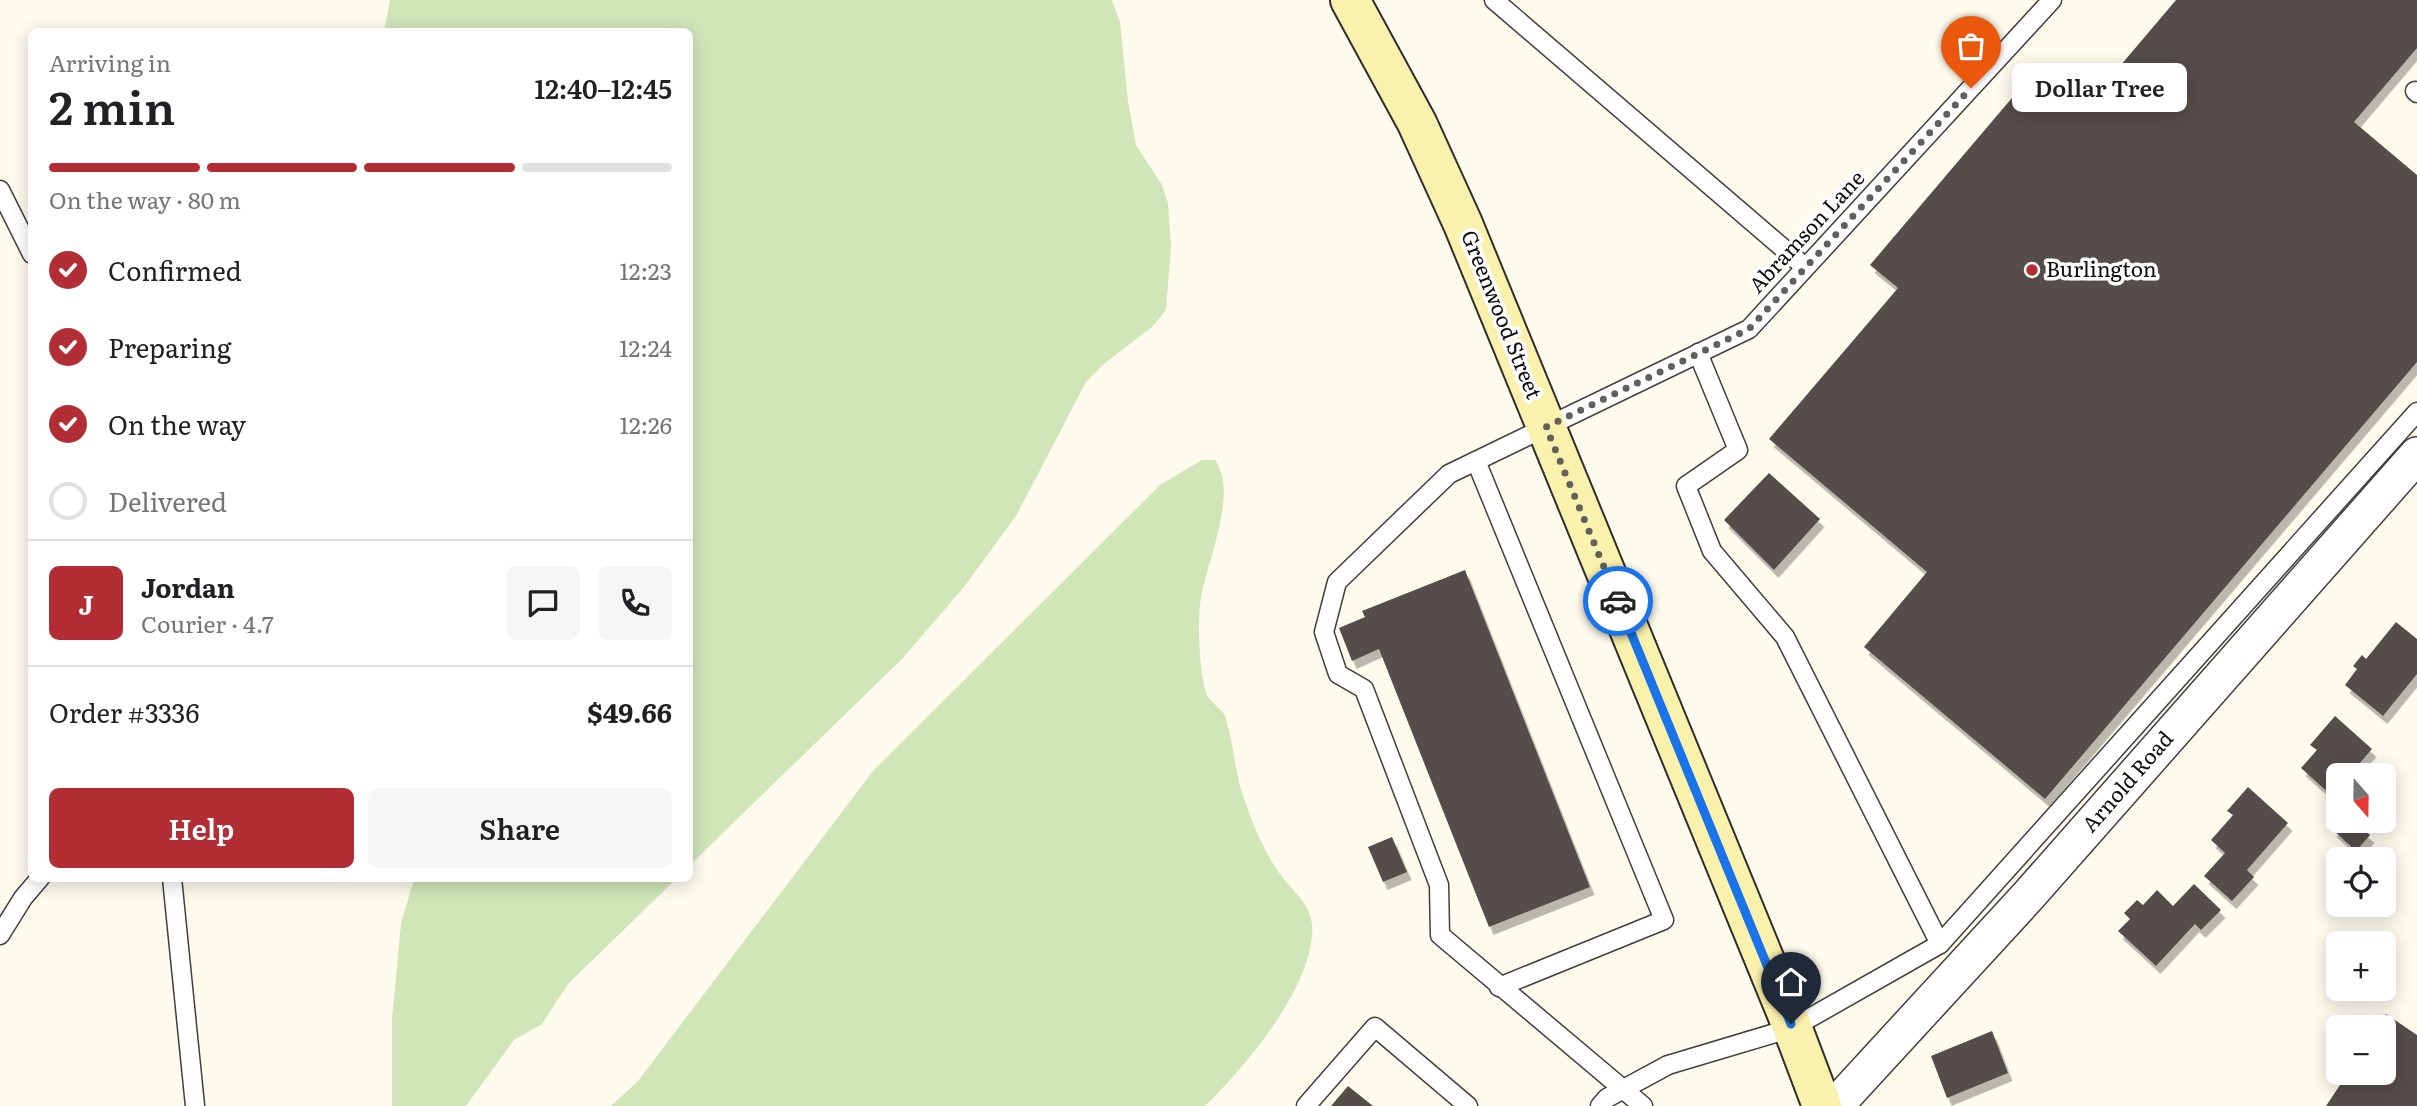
<!DOCTYPE html>
<html lang="en">
<head>
<meta charset="utf-8">
<style>
  :root { --surface:#fff; --page:#f6f6f6; --text:#202124; --muted:#757577; --line:#e0e0e0; --accent:#b32e34 }
  body { margin:0; font-family:Literata,serif; background:var(--page); color:var(--text); height:100vh; display:flex; flex-direction:column; font-size:26px; white-space:nowrap }
  * { box-sizing:border-box; margin:0 }
  p { font-size:23px; color:var(--muted) }
  .icon { flex:none; width:38px; height:38px; fill:none; stroke:currentColor; stroke-width:2; stroke-linecap:round; stroke-linejoin:round }
  .map { position:relative; flex:1; overflow:hidden }
  .sheet { position:absolute; left:28px; top:28px; width:665px; height:854px; display:flex; flex-direction:column; background:var(--surface); border-radius:10px; box-shadow:0 4px 18px #0003 }
  .sheet>* { flex:none }
  .needle { width:46px; rotate:160deg }
  .fabs { position:absolute; left:2326px; top:763px; display:grid; gap:14px }
  .fabs a { display:grid; place-items:center; width:70px; height:70px; border-radius:10px; background:var(--surface); box-shadow:0 4px 18px #0003; font-size:35px }
  .pin { position:absolute; display:grid; place-items:center; width:60px; height:60px; color:#fff; margin:-72px -30px; border-radius:50% 50% 50% 0; rotate:-45deg; box-shadow:0 0 7px #0007 }
  .pin .icon { rotate:45deg }
  .courier { position:absolute; display:grid; place-items:center; width:70px; height:70px; margin:-35px; border:5px solid #1a73e8; border-radius:50%; background:#fff; color:#222; box-shadow:0 2px 9px #0007 }
  .bubble { position:absolute; height:49px; border-radius:10px; background:var(--surface); box-shadow:0 4px 18px #0003; font-size:23px; font-weight:600; line-height:49px; text-align:center }
  .head em { font-style:normal; font-weight:600 }
  .head div { display:flex; flex-direction:column-reverse }
  .head { display:flex; align-items:center; justify-content:space-between; height:119px; padding:0 21px }
  h1 { font-size:46px; font-weight:600; line-height:52px }
  .bar { display:grid; grid-template-columns:repeat(4,1fr); gap:10px 7px; align-content:center; height:84px; padding:0 21px }
  .bar i { height:9px; border-radius:5px; background:var(--line) }
  .bar .selected { background:var(--accent) }
  .bar p { grid-column:span 4 }
  .line { display:flex; align-items:center; gap:18px; padding:0 21px; border-top:2px solid var(--line) }
  .line div { flex:1 }
  .round { display:grid; place-items:center; flex:none; width:74px; height:74px; border-radius:10px; background:var(--page) }
  ol { padding:0 21px; list-style:none }
  li { display:flex; align-items:center; gap:21px; height:77px }
  li p { margin-inline-start:auto }
  li .icon { padding:7px; border-radius:50%; background:var(--accent); color:#fff; stroke-width:4 }
  li:last-child { color:var(--muted) }
  li i { width:38px; height:38px; border:4px solid var(--line); border-radius:50% }
  .primary-button { display:flex; gap:14px; margin-top:auto; padding:14px 21px }
  .primary-button a { flex:1; height:80px; border-radius:10px; background:var(--accent); color:#fff; font-size:28px; font-weight:600; line-height:80px; text-align:center }
  .primary-button a+a { background:var(--page); color:var(--text) }
  .map>svg:first-child { display:block }
  .green { fill:#d0e6b9 }
  .building { fill:#544e4a; filter:url(#shadow) }
  .lines { fill:none; stroke-linecap:round; stroke-linejoin:round }
  .service-casing { stroke:#3f3f3f; stroke-width:21 }
  .minor-casing { stroke:#3f3f3f; stroke-width:38 }
  .secondary-casing { stroke:#2e2e2e; stroke-width:42 }
  .service { stroke:#fff; stroke-width:18 }
  .minor { stroke:#fff; stroke-width:35 }
  .secondary { stroke:#faf1ac; stroke-width:38 }
  .done { stroke:#61605b; stroke-width:7; stroke-dasharray:0 12.6 }
  .route { stroke:#1a73e8; stroke-width:9 }
  .poi-dot { fill:#b32e34; stroke:#fff; stroke-width:2.5 }
  .labels { text-anchor:middle; stroke-width:7; stroke-linejoin:round; paint-order:stroke }
  .street-label { font-size:21px; fill:#0c0c0c; stroke:#fff }
  .poi-label { font-size:21px; fill:#0c0c0c; stroke:#fff; text-anchor:start }
</style>
</head>
<body>
<div class="map">
<svg width="2417" height="1106" viewBox="0 0 2417 1106">
  <defs>
    <filter id="shadow"><feDropShadow dx="4.5" dy="8" stdDeviation="0" flood-color="#0004"/></filter>
  </defs>
  <rect width="100%" height="100%" fill="#fefbed"/>
  <!-- green -->
  <g class="green">
    <path d="M 390,0 L 1112,0 L 1120,22 L 1128,101 L 1136,145 L 1162,185 L 1168,203 L 1171,246 L 1166,310 L 1152,327 L 1105,363 L 1086,382 L 1016,516 L 964,587 L 902,659 L 690,865 L 690,32 L 384,31 Z"/>
    <path d="M 1202,460 L 1215,460 C 1240,494 1204,566 1200,605 C 1198,631 1199,663 1205,690 C 1208,703 1223,707 1226,719 C 1233,741 1234,764 1240,786 C 1249,815 1262,849 1280,874 C 1297,897 1315,905 1312,937 C 1306,995 1245,1067 1205,1106 L 611,1106 L 638,1081 L 873,771 L 1160,485 Z"/>
    <path d="M 414,879 L 414,878 L 676,879 L 568,984 L 542,1024 L 514,1040 L 466,1106 L 392,1106 L 392,1019 L 401,924 Z"/>
  </g>
  <!-- building -->
  <g class="building">
    <path d="M 2176,0 L 2417,0 L 2417,48 L 2354,122 L 2417,175 L 2417,362 L 2045,799 L 1864,647 L 1927,572 L 1769,439 L 1898,288 L 1870,265 L 2040,65 L 2087,105 Z"/>
    <path d="M 1769,473 L 1820,519 L 1774,570 L 1724,520 Z"/>
    <path d="M 1465,570 L 1590,887 L 1489,927 L 1379,649 L 1352,661 L 1339,628 L 1365,617 L 1362,611 Z"/>
    <path d="M 2396,622 L 2417,639 L 2417,674 L 2383,716 L 2345,685 L 2357,669 L 2353,666 L 2362,655 L 2366,659 Z"/>
    <path d="M 2335,716 L 2372,749 L 2359,764 L 2364,769 L 2359,775 L 2338,775 L 2338,790 L 2332,796 L 2301,768 L 2317,750 L 2310,745 Z"/>
    <path d="M 2248,787 L 2288,823 L 2247,870 L 2254,877 L 2232,901 L 2204,876 L 2225,853 L 2211,840 L 2233,815 L 2227,811 Z"/>
    <path d="M 2339,821 L 2354,821 L 2370,835 L 2356,851 L 2332,829 Z"/>
    <path d="M 1392,837 L 1407,872 L 1383,882 L 1368,847 Z"/>
    <path d="M 2194,884 L 2221,910 L 2201,930 L 2195,924 L 2156,966 L 2118,931 L 2130,919 L 2124,913 L 2137,900 L 2143,905 L 2157,890 L 2173,906 Z"/>
    <path d="M 2386,1014 L 2417,1035 L 2417,1106 L 2326,1106 L 2348,1073 L 2384,1073 L 2384,1027 L 2377,1027 Z"/>
    <path d="M 1992,1031 L 2008,1073 L 1947,1098 L 1931,1056 Z"/>
    <path d="M 1348,1086 L 1373,1106 L 1331,1106 Z"/>
  </g>
  <g class="lines">
    <!-- service casing -->
    <g class="service-casing">
      <g id="service">
        <path d="M 1494,0 L 1805,267"/>
        <path d="M 2415,91 L 2417,93"/>
        <path d="M 0,190 L 32,254"/>
        <path d="M 1476,461 L 1664,920 L 1499,987"/>
        <path d="M 172,878 L 195,1106"/>
        <path d="M 0,935 L 23,898 L 40,878"/>
        <path d="M 1940,944 L 2417,412"/>
        <path d="M 1306,1106 L 1375,1027 L 1468,1106"/>
        <path d="M 1600,1106 L 1607,1098 L 1668,1065 L 1792,1028 L 1940,944 L 1785,637 L 1712,551 L 1686,486 L 1738,450 L 1698,353"/>
        <path d="M 1643,1106 L 1440,935 L 1439,885 L 1364,689 L 1338,674 L 1324,632 L 1337,582 L 1449,474 L 1749,329 L 2052,0"/>
      </g>
    </g>
    <!-- minor casing -->
    <g class="minor-casing">
      <path id="minor" d="M 1835,1106 L 2029,895 L 2417,455"/>
    </g>
    <!-- secondary casing -->
    <g class="secondary-casing">
      <path id="secondary" d="M 1350,0 L 1417,123 L 1463,224 L 1791,1024 L 1822,1106"/>
    </g>
    <!-- service -->
    <use href="#service" class="service"/>
    <!-- minor -->
    <use href="#minor" class="minor"/>
    <!-- secondary -->
    <use href="#secondary" class="secondary"/>
  </g>
  <g class="lines">
    <!-- done -->
    <path class="done" d="M 1618,601 L 1546,427 L 1749,329 L 1971,88"/>
    <!-- route -->
    <path class="route" d="M 1618,601 L 1791,1024"/>
  </g>
  <!-- markers -->
  <circle class="poi-dot" cx="2032" cy="270" r="7"/>
  <g class="labels">
    <!-- street labels -->
    <g class="street-label">
      <text transform="translate(1807 232) rotate(-47)" y="7">Abramson Lane</text>
      <text transform="translate(1501 315) rotate(68)" y="7">Greenwood Street</text>
      <text transform="translate(2128 782) rotate(-49)" y="7">Arnold Road</text>
    </g>
    <!-- poi labels -->
    <g class="poi-label">
      <text x="2046" y="277">Burlington</text>
    </g>
  </g>
</svg>
<div class="fabs">
<a><svg class="needle" viewBox="-14 -14 28 28"><path d="M0-13l5 13h-10z" fill="#e53935"/><path d="M0 13l5-13h-10z" fill="#757577"/></svg></a>
<a><svg class="icon" aria-label="locate" viewBox="0 0 24 24"><circle cx="12" cy="12" r="6"/><path d="M12 2v4M12 18v4M2 12h4M18 12h4"/></svg></a>
<a>+</a>
<a>−</a>
</div>
<div class="pin" style="left:1971px;top:88px;background:#ea580c"><svg class="icon" aria-label="bag" viewBox="0 0 24 24"><path d="M5 8h14l-1 12H6zM9 8a3 3 0 0 1 6 0"/></svg></div>
<div class="pin" style="left:1791px;top:1024px;background:#1f2937"><svg class="icon" aria-label="home" viewBox="0 0 24 24"><path d="M3 11l9-7 9 7M6 9v11h12V9"/></svg></div>
<div class="courier" style="left:1618px;top:601px"><svg class="icon" aria-label="car" viewBox="0 0 24 24"><path d="M5 17H2v-5l4-1 3-4h7l3 4 3 1v5h-3M9 17h6M6 11h13"/><circle cx="7" cy="17" r="2"/><circle cx="17" cy="17" r="2"/></svg></div>
<div class="bubble" style="left:2012px;top:63px;width:175px">Dollar Tree</div>
<section class="sheet">
<div class="head"><div><h1>2 min</h1><p>Arriving in</p></div><em>12:40–12:45</em></div>
<div class="bar"><i class="selected"></i><i class="selected"></i><i class="selected"></i><i></i><p>On the way · 80 m</p></div>
<ol>
<li><svg class="icon" aria-label="check" viewBox="0 0 24 24"><path d="M5 12l5 5 9-10"/></svg>Confirmed<p>12:23</p></li>
<li><svg class="icon" aria-label="check" viewBox="0 0 24 24"><path d="M5 12l5 5 9-10"/></svg>Preparing<p>12:24</p></li>
<li><svg class="icon" aria-label="check" viewBox="0 0 24 24"><path d="M5 12l5 5 9-10"/></svg>On the way<p>12:26</p></li>
<li><i></i>Delivered</li>
</ol>
<div class="line" style="height:126px"><b class="round" style="background:var(--accent);color:#fff">J</b><div><b>Jordan</b><p>Courier · 4.7</p></div><a class="round"><svg class="icon" aria-label="chat" viewBox="0 0 24 24"><path d="M4 5h16v11H9l-5 4z"/></svg></a><a class="round"><svg class="icon" aria-label="phone" viewBox="0 0 24 24"><path d="M5 4h4l2 5-3 2q2 4 5 5l2-3 5 2v4C11 20 4 13 5 4z"/></svg></a></div>
<div class="line" style="height:91px"><div>Order #3336</div><b>$49.66</b></div>
<div class="primary-button"><a>Help</a><a>Share</a></div>
</section>
</div>
</body>
</html>
